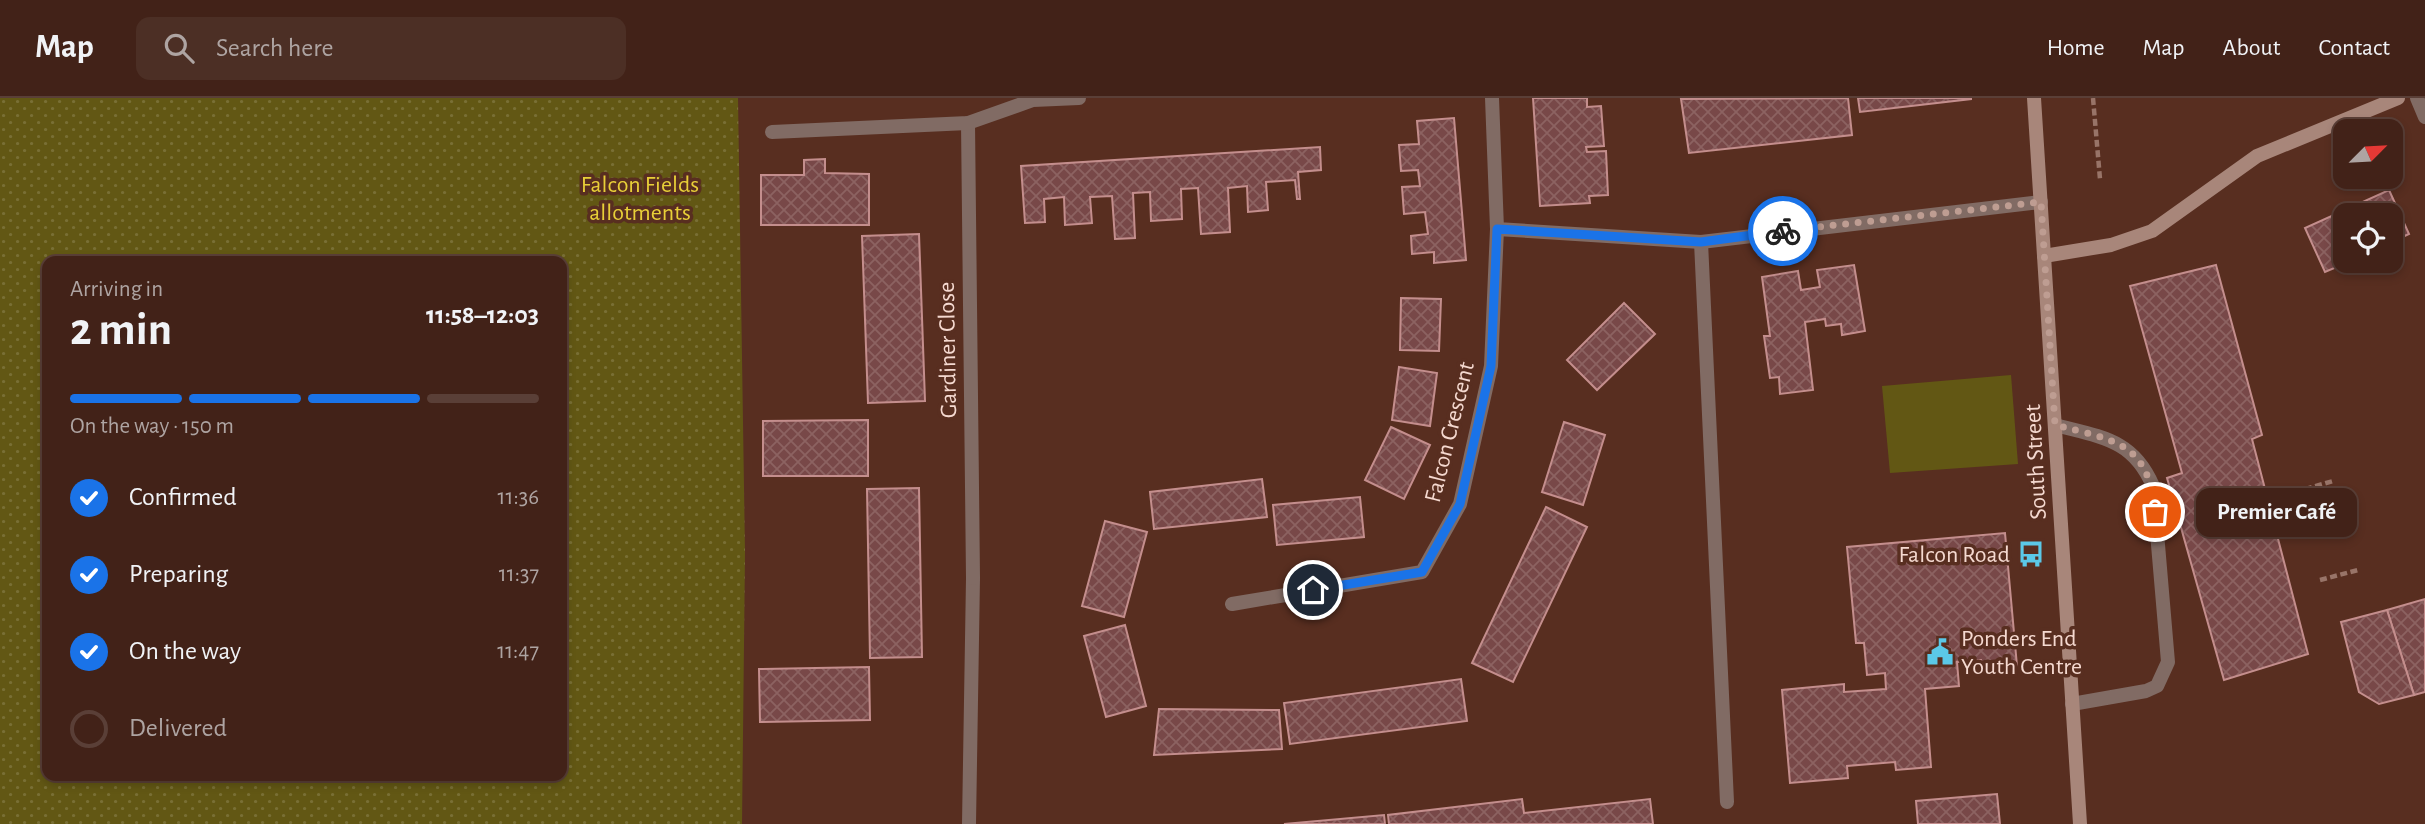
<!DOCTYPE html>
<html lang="en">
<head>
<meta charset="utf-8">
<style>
  :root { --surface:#422218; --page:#4c2f25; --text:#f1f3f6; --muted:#aea4a2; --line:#5a3f37; --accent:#1a73e8 }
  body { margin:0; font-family:"Alegreya Sans",sans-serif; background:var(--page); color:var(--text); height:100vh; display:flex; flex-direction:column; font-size:26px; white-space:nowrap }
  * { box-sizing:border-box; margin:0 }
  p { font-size:23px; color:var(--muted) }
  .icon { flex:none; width:38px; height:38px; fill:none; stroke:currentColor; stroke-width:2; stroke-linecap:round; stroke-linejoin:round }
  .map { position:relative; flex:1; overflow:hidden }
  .details { position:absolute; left:42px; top:158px; width:525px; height:525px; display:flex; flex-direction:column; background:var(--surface); border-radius:14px; box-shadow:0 4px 10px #0003,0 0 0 2px var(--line) }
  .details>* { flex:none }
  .needle { width:46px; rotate:66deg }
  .controls { position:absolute; left:2333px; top:21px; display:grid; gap:14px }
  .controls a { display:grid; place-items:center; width:70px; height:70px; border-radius:14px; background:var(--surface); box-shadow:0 4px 10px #0003,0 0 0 2px var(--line); font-size:35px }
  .pin { position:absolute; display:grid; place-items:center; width:60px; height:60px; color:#fff; margin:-30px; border:4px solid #fff; border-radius:50%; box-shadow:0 2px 7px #0007 }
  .courier { position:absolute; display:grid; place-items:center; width:70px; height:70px; margin:-35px; border:5px solid #1a73e8; border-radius:50%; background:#fff; color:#222; box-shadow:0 2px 9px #0007 }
  .bubble { position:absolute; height:49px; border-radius:14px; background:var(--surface); box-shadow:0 4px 10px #0003,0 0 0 2px var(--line); font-size:23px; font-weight:700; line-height:49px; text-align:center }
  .summary em { font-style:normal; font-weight:700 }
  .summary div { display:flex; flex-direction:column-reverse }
  .summary { display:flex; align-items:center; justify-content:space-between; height:119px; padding:0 28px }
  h1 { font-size:46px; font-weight:700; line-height:52px }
  .bar { display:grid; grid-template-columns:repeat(4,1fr); gap:10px 7px; align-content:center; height:84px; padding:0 28px }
  .bar i { height:9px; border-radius:5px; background:var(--line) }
  .bar .selected { background:var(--accent) }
  .bar p { grid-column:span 4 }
  ol { padding:0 28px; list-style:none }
  li { display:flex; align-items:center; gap:21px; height:77px }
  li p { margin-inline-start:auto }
  li .icon { padding:7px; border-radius:50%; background:var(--accent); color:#fff; stroke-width:4 }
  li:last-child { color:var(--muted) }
  li i { width:38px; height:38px; border:4px solid var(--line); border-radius:50% }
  header { display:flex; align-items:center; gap:42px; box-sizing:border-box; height:98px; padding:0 35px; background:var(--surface); border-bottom:2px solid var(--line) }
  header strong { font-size:33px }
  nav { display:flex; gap:38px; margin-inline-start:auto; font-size:24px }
  .search { width:490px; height:63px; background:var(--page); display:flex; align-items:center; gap:18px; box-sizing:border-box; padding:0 24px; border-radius:14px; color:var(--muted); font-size:26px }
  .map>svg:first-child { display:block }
  .garden { fill:url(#garden-dots); fill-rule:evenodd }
  .pitch { fill:#625714 }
  .building { fill:url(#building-cross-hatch); stroke:#c48e8d; stroke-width:2 }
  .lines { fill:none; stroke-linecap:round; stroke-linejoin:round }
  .path { stroke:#987468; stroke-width:4.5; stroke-dasharray:7 3.5; stroke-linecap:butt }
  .lane { stroke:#816b64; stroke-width:14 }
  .street { stroke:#816b64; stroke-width:14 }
  .secondary { stroke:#a8867a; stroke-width:14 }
  .done { stroke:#be9d92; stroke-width:7; stroke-dasharray:0 12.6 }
  .route { stroke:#1a73e8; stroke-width:9 }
  .labels { text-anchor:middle; stroke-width:7; stroke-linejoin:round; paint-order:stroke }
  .park-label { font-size:24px; fill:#e8cf38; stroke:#582e20 }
  .street-label { font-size:24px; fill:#f5d9d0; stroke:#582e20 }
  .poi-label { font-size:24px; fill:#f5d9d0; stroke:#582e20; text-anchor:end }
</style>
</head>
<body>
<header>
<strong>Map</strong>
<div class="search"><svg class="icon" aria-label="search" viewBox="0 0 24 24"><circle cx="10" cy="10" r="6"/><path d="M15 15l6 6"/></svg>Search here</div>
<nav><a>Home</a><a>Map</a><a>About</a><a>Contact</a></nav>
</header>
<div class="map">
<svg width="2425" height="726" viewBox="0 0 2425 726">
  <defs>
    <pattern id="garden-dots" width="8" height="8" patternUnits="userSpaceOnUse" patternTransform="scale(1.75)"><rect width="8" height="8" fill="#625714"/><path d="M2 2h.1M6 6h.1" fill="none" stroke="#796f35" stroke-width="1.8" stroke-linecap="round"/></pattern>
    <pattern id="building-cross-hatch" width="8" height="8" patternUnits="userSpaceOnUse" patternTransform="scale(1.75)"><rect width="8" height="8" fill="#784848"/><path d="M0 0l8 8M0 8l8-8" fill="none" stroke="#8c6261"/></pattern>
  </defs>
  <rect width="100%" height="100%" fill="#582e20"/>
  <!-- garden -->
  <path class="garden" d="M 0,0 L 738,0 L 745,455 L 742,726 L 0,726 ZM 47,163 L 562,163 L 562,677 L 47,677 Z"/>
  <!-- pitch -->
  <path class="pitch" d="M 2011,277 L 2018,366 L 1890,375 L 1882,288 Z"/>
  <!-- building -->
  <g class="building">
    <path d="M 1533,0 L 1587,0 L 1587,9 L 1601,8 L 1604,48 L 1586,49 L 1587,54 L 1606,53 L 1608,97 L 1589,98 L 1590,105 L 1540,108 Z"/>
    <path d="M 1848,0 L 1852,37 L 1689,55 L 1681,1 Z"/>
    <path d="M 1858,0 L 1971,0 L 1971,1 L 1860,14 Z"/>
    <path d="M 1454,20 L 1466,162 L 1434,165 L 1434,154 L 1412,156 L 1411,138 L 1428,136 L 1425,114 L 1404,116 L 1402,89 L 1420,88 L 1418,72 L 1401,73 L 1399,47 L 1419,46 L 1417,23 Z"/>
    <path d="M 1320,49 L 1321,72 L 1298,74 L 1300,101 L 1297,101 L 1295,82 L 1266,84 L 1268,112 L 1248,114 L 1247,88 L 1228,90 L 1230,134 L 1201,136 L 1198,90 L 1181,91 L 1182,121 L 1151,123 L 1150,94 L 1133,95 L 1135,140 L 1115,141 L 1112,98 L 1090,99 L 1092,125 L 1065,127 L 1064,99 L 1044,101 L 1045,124 L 1025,125 L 1021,68 Z"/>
    <path d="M 825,61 L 825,75 L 869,76 L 869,127 L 761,127 L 761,77 L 804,77 L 804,62 Z"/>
    <path d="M 2389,92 L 2409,136 L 2390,145 L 2390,117 L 2345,117 L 2345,163 L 2351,163 L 2325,174 L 2305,130 Z"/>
    <path d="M 919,136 L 925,303 L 868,305 L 862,138 Z"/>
    <path d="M 1854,167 L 1865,233 L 1842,237 L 1841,226 L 1826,228 L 1825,221 L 1805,224 L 1813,292 L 1780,296 L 1779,279 L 1770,280 L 1764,238 L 1770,238 L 1762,179 L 1798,173 L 1801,192 L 1820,189 L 1817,172 Z"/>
    <path d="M 2216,167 L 2262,337 L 2252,341 L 2308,556 L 2224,582 L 2167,380 L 2182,375 L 2130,188 Z"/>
    <path d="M 1401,200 L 1441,201 L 1439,253 L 1400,252 Z"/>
    <path d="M 1624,205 L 1655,236 L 1597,292 L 1567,262 Z"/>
    <path d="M 1399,269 L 1437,275 L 1430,328 L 1392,322 Z"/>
    <path d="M 868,322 L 868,378 L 763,378 L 763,323 Z"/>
    <path d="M 1564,324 L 1605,337 L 1583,407 L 1542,394 Z"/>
    <path d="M 1391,329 L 1430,347 L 1404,401 L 1365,382 Z"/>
    <path d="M 1262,381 L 1267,419 L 1154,431 L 1150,394 Z"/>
    <path d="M 919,390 L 922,559 L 870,560 L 867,391 Z"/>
    <path d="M 1360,399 L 1364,439 L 1277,447 L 1273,407 Z"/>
    <path d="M 1546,409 L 1587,429 L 1513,584 L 1472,565 Z"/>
    <path d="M 1105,423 L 1147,434 L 1124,519 L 1082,508 Z"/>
    <path d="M 2005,435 L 2017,568 L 1982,571 L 1981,562 L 1957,564 L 1959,588 L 1925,591 L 1931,669 L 1896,672 L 1895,664 L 1847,668 L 1848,680 L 1790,685 L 1782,592 L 1844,586 L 1844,594 L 1886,591 L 1885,575 L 1867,577 L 1864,545 L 1856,545 L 1847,449 Z"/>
    <path d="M 2425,501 L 2425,594 L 2414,597 L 2387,512 Z"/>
    <path d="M 2387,512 L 2414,597 L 2379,606 L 2359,594 L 2341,524 Z"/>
    <path d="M 1125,527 L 1146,608 L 1106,619 L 1084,538 Z"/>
    <path d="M 869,569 L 870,622 L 760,624 L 759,571 Z"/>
    <path d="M 1461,581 L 1467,623 L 1290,646 L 1284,605 Z"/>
    <path d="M 1159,611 L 1279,612 L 1282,651 L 1154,657 Z"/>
    <path d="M 1997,696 L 2000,726 L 1918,726 L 1916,703 Z"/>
    <path d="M 1522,701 L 1524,715 L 1650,701 L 1653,726 L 1389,726 L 1388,717 Z"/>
    <path d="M 1384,717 L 1385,726 L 1284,726 Z"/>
  </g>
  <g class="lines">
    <!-- path -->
    <g class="path">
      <path d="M 2093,0 L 2100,81"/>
      <path d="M 2295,394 L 2333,383"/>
      <path d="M 2320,482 L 2358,472"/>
    </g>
    <!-- lane -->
    <g class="lane">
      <path d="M 2417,0 L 2425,19"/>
      <path d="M 1701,144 L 1727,704"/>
      <path d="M 2055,327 C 2101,339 2133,341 2153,388 L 2168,564 L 2157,588 L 2146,593 L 2072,606"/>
      <path d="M 969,726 L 973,480"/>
    </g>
    <!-- street -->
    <g class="street">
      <path d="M 1492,0 L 1497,131 L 1701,144 L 2041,104"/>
      <path d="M 968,25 L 973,480"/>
      <path d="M 772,34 L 968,25 L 1033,2 L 1079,0"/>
      <path d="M 1232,506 L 1422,474 L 1460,406 L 1491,268 L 1497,131"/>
    </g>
    <!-- secondary -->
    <g class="secondary">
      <path d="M 2034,0 L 2080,726"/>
      <path d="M 2044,158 L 2111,147 L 2152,133 L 2257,58 L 2398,0"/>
    </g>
  </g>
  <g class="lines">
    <!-- done -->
    <path class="done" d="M 1783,133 L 2041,104 L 2055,327 C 2114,342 2149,344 2155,414"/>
    <!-- route -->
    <path class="route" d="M 1313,492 L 1422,474 L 1460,406 L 1491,268 L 1497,131 L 1701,144 L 1783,133"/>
  </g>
  <!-- icons -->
  <defs>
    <g id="bus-bare" transform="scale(2.1)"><path d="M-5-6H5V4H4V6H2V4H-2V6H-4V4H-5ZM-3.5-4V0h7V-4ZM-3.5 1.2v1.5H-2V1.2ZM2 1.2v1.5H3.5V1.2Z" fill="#5bc8e7" stroke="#582e20" stroke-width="2.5" paint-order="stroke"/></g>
    <g id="civic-bare" transform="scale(2.1)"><path d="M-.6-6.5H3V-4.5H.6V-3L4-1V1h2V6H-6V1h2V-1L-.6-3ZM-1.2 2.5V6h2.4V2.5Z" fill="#5bc8e7" stroke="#582e20" stroke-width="2.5" paint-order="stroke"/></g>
  </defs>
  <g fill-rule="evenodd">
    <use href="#bus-bare" x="2031" y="456"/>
    <use href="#civic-bare" x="1940" y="554"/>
  </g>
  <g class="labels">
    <!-- park labels -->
    <g class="park-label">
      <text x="640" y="94">Falcon Fields<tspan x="640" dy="28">allotments</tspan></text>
    </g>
    <!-- street labels -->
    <g class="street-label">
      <text transform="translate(947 252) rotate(-91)" y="8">Gardiner Close</text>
      <text transform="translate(1449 334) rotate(-76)" y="8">Falcon Crescent</text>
      <text transform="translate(2035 364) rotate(-93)" y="8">South Street</text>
    </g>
    <!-- poi labels -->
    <g class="poi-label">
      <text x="2010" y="464">Falcon Road</text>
      <text x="1961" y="548" text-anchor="start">Ponders End<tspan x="1961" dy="28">Youth Centre</tspan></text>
    </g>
  </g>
</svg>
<div class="controls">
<a><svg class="needle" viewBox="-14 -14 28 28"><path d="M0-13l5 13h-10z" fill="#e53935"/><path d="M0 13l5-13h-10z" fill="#aea4a2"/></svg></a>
<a><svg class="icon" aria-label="locate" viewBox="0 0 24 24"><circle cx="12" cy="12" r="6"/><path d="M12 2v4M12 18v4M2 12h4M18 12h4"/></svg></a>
</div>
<div class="pin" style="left:2155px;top:414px;background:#ea580c"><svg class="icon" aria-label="bag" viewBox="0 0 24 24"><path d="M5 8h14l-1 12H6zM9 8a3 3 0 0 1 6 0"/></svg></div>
<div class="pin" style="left:1313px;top:492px;background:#1f2937"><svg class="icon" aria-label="home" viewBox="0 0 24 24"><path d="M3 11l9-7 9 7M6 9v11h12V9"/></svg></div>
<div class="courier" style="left:1783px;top:133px"><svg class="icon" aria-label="bike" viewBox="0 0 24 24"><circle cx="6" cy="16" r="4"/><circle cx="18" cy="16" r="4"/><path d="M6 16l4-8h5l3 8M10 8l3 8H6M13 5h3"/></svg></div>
<div class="bubble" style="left:2196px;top:390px;width:161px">Premier Café</div>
<section class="details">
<div class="summary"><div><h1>2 min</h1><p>Arriving in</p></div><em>11:58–12:03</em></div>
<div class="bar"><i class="selected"></i><i class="selected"></i><i class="selected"></i><i></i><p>On the way · 150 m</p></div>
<ol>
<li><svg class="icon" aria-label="check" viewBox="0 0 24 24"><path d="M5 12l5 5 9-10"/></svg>Confirmed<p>11:36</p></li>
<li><svg class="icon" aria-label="check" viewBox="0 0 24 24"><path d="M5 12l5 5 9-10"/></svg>Preparing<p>11:37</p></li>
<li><svg class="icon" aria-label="check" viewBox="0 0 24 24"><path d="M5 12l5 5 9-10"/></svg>On the way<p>11:47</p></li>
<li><i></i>Delivered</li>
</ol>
</section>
</div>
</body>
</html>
